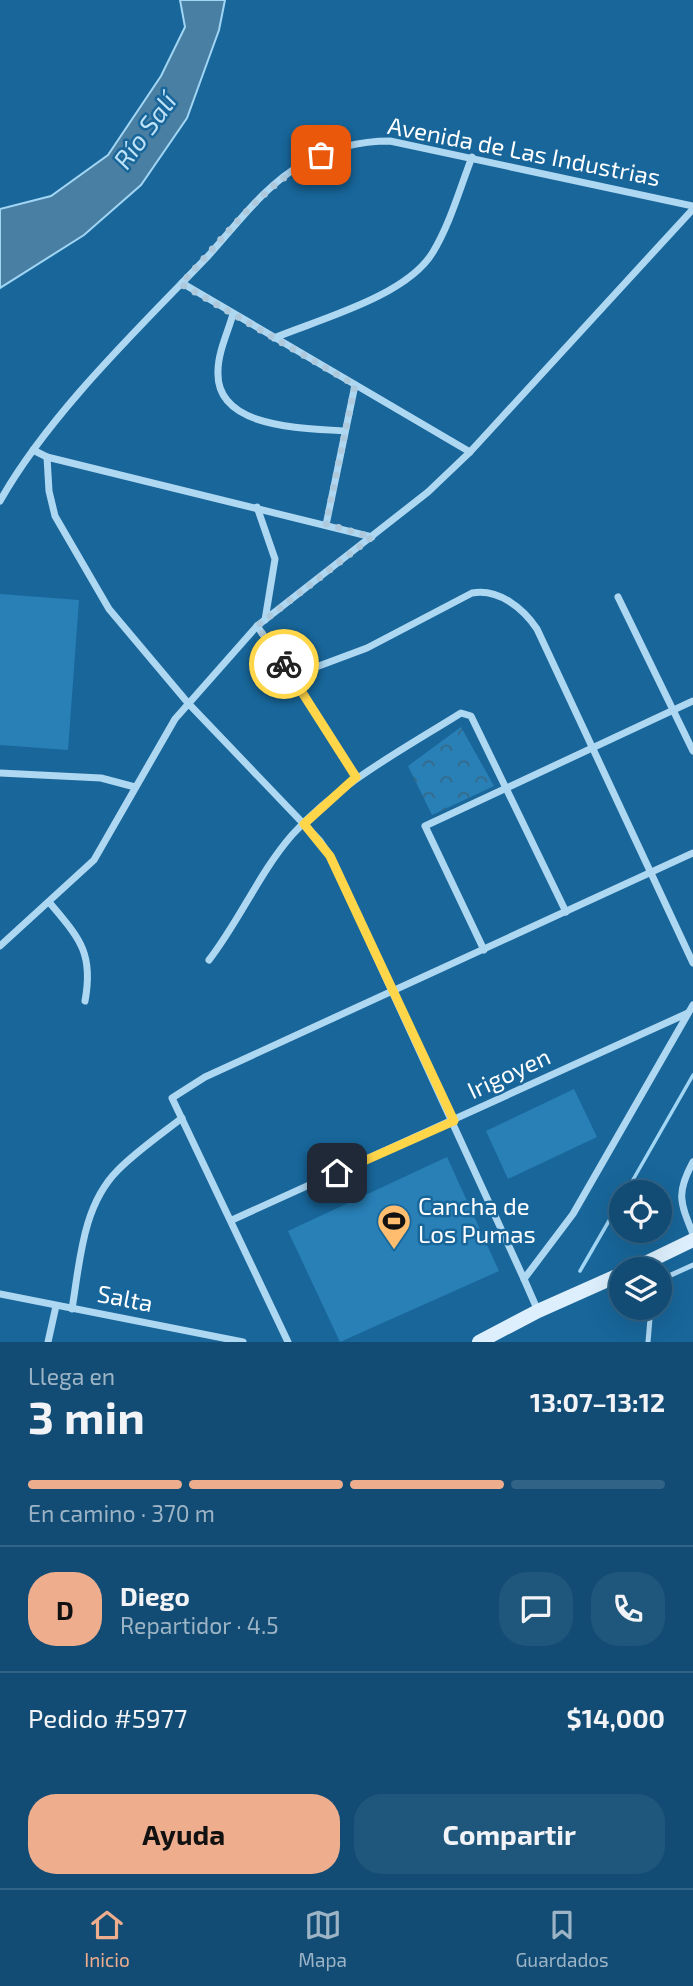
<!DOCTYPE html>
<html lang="es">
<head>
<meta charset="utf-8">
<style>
  :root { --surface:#124c74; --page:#1f567c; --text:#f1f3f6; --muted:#9cb4c5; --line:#316386; --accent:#eead8d }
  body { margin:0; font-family:"Exo 2",sans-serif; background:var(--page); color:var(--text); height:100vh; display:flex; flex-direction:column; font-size:26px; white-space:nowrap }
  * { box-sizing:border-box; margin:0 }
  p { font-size:23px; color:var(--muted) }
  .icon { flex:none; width:38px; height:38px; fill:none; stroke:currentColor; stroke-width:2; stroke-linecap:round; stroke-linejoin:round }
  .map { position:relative; height:1342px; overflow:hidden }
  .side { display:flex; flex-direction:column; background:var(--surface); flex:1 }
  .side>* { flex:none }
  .controls { position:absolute; left:609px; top:1180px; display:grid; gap:14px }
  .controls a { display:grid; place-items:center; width:63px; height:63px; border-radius:50%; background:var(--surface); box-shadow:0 7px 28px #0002,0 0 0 2px var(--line); font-size:35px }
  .pin { position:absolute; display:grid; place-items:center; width:60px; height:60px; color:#fff; margin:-30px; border-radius:14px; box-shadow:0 4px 10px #0006 }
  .courier { position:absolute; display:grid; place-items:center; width:70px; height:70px; margin:-35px; border:5px solid #ffd54a; border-radius:50%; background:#fff; color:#222; box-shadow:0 2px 9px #0007 }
  .overview em { font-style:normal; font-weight:700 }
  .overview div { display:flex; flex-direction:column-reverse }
  .overview { display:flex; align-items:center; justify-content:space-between; height:119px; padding:0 28px }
  h1 { font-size:46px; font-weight:700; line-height:52px }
  .bar { display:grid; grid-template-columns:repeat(4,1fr); gap:10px 7px; align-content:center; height:84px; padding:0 28px }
  .bar i { height:9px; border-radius:5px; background:var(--line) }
  .bar .active { background:var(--accent) }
  .bar p { grid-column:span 4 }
  .line { display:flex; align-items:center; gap:18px; padding:0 28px; border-top:2px solid var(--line) }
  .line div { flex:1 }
  .round { display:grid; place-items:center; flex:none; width:74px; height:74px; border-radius:28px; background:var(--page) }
  .primary-button { display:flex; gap:14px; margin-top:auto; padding:14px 28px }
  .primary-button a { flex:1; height:80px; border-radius:28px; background:var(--accent); color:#111; font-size:28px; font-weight:700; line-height:80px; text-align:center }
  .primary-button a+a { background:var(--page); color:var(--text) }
  .tabs { display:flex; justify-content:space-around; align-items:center; height:98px; border-top:2px solid var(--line); background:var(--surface); font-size:19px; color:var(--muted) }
  .tabs a { display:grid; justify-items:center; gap:4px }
  .tabs .active { color:var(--accent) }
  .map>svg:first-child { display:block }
  .park { fill:url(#park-crowns) }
  .garden { fill:#2880b7 }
  .water { fill:#4a7fa4; stroke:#a1d5f4; stroke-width:2 }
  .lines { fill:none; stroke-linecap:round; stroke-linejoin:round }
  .stream { stroke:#a1d5f4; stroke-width:3.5 }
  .lane { stroke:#aed7f2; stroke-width:5 }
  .street { stroke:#aed7f2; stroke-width:7 }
  .secondary { stroke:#ddeffc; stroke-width:14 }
  .done { stroke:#aec9dc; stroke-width:7; stroke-dasharray:0 12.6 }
  .route { stroke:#ffd54a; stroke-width:9 }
  .labels { text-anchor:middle; stroke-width:5; stroke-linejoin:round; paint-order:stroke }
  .street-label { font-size:24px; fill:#fff; stroke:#18669a }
  .poi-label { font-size:24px; fill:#fff; stroke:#18669a; text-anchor:start }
  .water-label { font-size:26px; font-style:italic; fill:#bee2f8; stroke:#18669a }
</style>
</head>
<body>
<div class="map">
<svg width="693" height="1342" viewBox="0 0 693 1342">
  <defs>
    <pattern id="park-crowns" width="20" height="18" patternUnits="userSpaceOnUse" patternTransform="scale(1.75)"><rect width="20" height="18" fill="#2880b7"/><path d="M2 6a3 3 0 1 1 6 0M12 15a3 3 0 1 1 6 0" fill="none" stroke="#386987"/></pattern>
  </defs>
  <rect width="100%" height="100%" fill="#18669a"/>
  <!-- park -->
  <path class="park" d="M 461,727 L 494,786 L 432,815 L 408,766 Z"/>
  <!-- garden -->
  <g class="garden">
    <path d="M 0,594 L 79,600 L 68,750 L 0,745 Z"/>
    <path d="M 574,1089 L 597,1137 L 508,1179 L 486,1131 Z"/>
    <path d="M 447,1157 L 499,1271 L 340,1342 L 288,1231 Z"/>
  </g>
  <!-- water -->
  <path class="water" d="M 180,0 L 225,0 L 219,30 L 187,118 L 141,185 L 84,235 L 0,288 L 0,209 L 51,196 L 108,155 L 161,76 L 185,27 Z"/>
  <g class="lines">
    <!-- stream -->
    <g class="stream">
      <path d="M 626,1192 L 693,1075"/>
      <path d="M 580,1271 L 621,1200"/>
    </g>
    <!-- lane -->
    <g class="lane">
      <path d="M 660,1280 L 693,1265"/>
      <path d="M 648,1342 L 651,1307"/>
    </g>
    <!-- street -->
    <g class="street">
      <path d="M 182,283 L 470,452"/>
      <path d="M 233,314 C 228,332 218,352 218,371 C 215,430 307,428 345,431"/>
      <path d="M 274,338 C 320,319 407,296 433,252 C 450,224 460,188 472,157"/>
      <path d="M 33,450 L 47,457 L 372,537"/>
      <path d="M 47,457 L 49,491 L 55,516 L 109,609 L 188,703 L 320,841 L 330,856 L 524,1279"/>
      <path d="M 0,501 C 49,414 139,328 209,255 C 237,224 266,184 304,163 C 331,148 359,141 390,141 L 693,206"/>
      <path d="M 257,507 L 275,559 L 265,620"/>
      <path d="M 326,525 L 355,385"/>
      <path d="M 618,597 L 693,751"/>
      <path d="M 292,676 L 367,648 L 472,593 C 498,588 523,608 537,629 L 693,963"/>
      <path d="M 0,773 L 101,778 L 135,787"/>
      <path d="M 356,777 L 292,676 L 257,626 L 428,492 L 470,452 L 693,209"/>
      <path d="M 49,902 C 79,938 94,952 85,1001"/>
      <path d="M 0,946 L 94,860 L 175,719 L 257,626"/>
      <path d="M 484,950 L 425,826 L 693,701"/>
      <path d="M 209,960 C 240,920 259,873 292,835 C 339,783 402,750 461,713 L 471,716 L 566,912"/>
      <path d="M 693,1162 C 676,1193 680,1202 693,1234"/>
      <path d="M 232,1220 L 688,1013"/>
      <path d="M 0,1294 L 243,1342"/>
      <path d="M 72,1309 C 80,1262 82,1206 118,1170 C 137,1151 160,1135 182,1118"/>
      <path d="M 538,1311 L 524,1279 L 573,1214 L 693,1005"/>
      <path d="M 48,1342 L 56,1306"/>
      <path d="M 288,1342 L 172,1098 L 205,1077 L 693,853"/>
    </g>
    <!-- secondary -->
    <g class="secondary">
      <path d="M 633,1269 L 693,1240"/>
      <path d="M 479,1342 L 538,1311 L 621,1274"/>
    </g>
  </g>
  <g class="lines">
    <!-- done -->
    <path class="done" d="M 284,664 L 257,626 L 372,537 L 326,524 L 355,385 L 181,284 C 224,238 265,181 321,155"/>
    <!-- route -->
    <path class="route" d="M 284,664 L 356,777 L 304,824 L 330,856 L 454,1121 L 337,1173"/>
  </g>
  <!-- icons -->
  <defs>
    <g id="stadium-pin" transform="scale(1.75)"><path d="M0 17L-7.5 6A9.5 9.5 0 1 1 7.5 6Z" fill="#ffbe6f" stroke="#18669a"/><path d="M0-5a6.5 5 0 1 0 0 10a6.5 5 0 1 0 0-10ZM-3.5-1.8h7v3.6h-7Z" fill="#111"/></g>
  </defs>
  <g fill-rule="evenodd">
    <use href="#stadium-pin" x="394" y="1221"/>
  </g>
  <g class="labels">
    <!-- street labels -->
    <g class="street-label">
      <text transform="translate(524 152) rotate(11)" y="8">Avenida de Las Industrias</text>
      <text transform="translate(509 1074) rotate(-25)" y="8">Irigoyen</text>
      <text transform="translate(125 1299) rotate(11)" y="8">Salta</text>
    </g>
    <!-- poi labels -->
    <g class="poi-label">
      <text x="418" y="1215">Cancha de<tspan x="418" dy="28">Los Pumas</tspan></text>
    </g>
    <!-- water labels -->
    <g class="water-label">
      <text transform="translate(145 131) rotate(-54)" y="9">Río Salí</text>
    </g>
  </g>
</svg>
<div class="controls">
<a><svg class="icon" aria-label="locate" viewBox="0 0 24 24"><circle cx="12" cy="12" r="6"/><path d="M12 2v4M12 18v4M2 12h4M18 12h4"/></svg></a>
<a><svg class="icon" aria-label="layers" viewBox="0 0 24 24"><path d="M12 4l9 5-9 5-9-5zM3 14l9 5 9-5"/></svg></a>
</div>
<div class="pin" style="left:321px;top:155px;background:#ea580c"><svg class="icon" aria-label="bag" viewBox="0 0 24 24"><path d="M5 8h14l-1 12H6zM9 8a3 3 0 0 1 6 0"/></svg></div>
<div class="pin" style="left:337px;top:1173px;background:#1f2937"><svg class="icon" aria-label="home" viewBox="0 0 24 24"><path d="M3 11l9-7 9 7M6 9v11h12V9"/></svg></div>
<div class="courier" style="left:284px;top:664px"><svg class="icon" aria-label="bike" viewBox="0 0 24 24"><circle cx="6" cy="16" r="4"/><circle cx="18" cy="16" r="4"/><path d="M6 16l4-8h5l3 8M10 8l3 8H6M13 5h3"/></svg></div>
</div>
<section class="side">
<div class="overview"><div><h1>3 min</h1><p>Llega en</p></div><em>13:07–13:12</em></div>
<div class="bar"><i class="active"></i><i class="active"></i><i class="active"></i><i></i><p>En camino · 370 m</p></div>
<div class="line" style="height:126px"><b class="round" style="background:var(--accent);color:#111">D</b><div><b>Diego</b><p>Repartidor · 4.5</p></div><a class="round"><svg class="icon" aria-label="chat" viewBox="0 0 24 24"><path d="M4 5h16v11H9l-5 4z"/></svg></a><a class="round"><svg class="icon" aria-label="phone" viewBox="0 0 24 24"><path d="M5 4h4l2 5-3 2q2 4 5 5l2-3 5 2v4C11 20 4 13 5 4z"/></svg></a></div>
<div class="line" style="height:91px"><div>Pedido #5977</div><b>$14,000</b></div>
<div class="primary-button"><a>Ayuda</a><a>Compartir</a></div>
</section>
<nav class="tabs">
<a class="active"><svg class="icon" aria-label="home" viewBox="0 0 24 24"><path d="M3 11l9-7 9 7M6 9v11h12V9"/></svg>Inicio</a>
<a><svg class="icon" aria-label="map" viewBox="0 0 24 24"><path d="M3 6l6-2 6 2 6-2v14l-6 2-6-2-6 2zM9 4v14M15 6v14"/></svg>Mapa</a>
<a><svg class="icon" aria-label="saved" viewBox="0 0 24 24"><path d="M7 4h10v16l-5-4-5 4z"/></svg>Guardados</a>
</nav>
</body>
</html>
